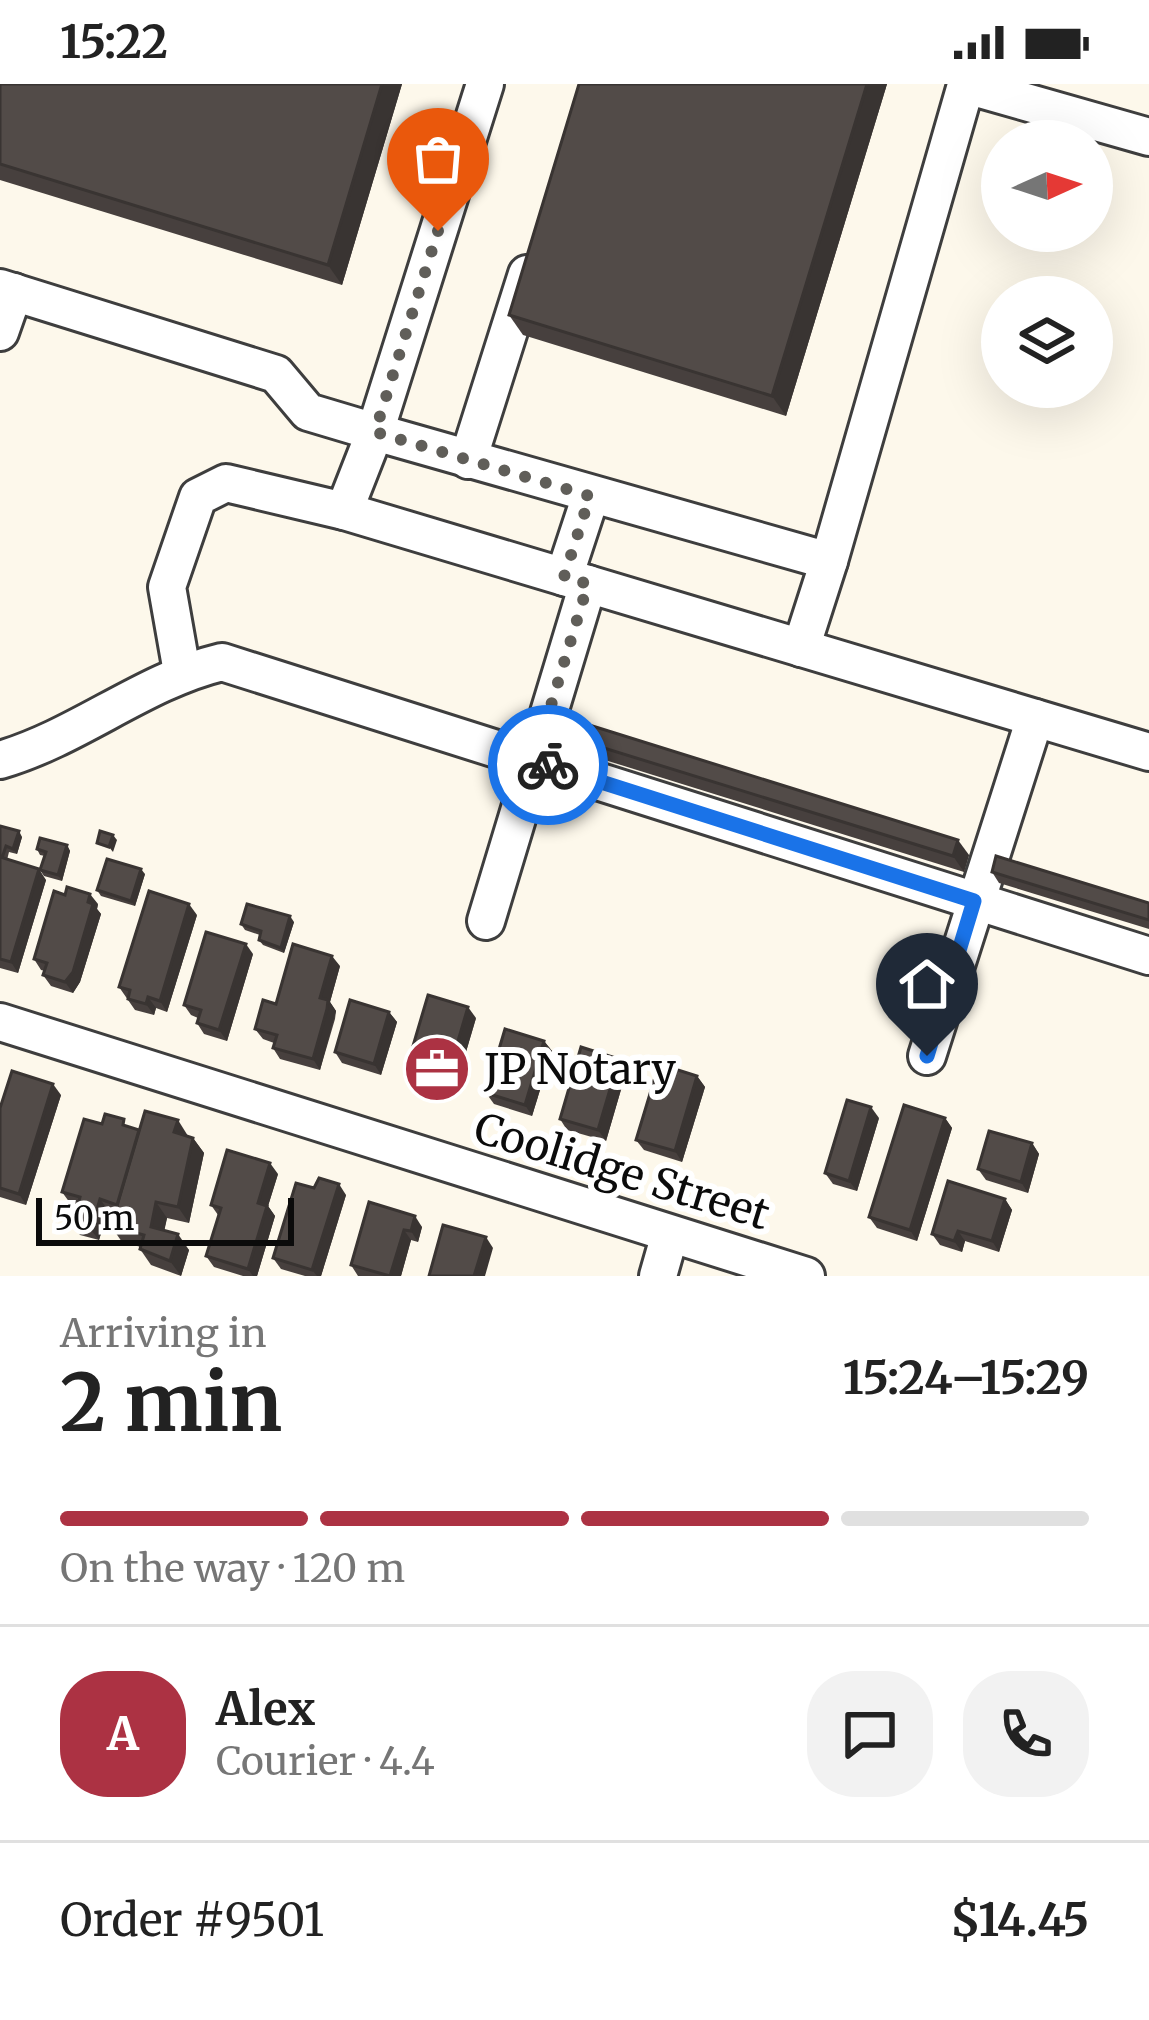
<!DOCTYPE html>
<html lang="en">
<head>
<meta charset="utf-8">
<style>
  :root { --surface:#fff; --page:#f2f2f2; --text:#222; --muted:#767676; --line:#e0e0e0; --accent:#ac3243 }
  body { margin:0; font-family:Merriweather,serif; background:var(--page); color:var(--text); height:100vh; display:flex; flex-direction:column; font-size:45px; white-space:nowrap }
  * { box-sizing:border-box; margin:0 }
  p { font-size:39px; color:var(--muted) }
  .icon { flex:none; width:66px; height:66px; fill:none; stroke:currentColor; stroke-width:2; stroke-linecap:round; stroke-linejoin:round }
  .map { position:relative; height:1192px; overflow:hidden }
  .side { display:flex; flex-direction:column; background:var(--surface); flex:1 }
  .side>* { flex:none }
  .needle { width:78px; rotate:87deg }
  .tools { position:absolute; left:981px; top:36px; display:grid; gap:24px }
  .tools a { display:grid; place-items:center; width:132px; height:132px; border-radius:50%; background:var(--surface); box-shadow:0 12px 48px #0002; font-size:60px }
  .scale { position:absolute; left:36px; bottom:30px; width:258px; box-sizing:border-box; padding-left:12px; border:6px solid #0b0b0b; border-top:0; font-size:33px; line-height:42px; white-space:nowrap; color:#0b0b0b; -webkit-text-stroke:9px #fff; paint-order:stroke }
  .pin { position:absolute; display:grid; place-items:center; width:102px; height:102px; color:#fff; margin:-123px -51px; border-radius:50% 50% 50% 0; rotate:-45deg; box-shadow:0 0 12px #0007 }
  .pin .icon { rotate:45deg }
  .courier { position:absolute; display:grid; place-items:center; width:120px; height:120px; margin:-60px; border:9px solid #1a73e8; border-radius:50%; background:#fff; color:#222; box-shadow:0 3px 15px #0007 }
  .headline em { font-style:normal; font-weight:700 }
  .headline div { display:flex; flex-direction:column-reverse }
  .headline { display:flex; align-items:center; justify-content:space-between; height:204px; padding:0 60px }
  h1 { font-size:78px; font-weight:700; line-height:90px }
  .bar { display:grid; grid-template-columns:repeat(4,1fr); gap:18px 12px; align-content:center; height:144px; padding:0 60px }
  .bar i { height:15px; border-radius:9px; background:var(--line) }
  .bar .active { background:var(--accent) }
  .bar p { grid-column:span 4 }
  .line { display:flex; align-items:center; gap:30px; padding:0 60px; border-top:3px solid var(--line) }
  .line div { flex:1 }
  .round { display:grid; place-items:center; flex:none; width:126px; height:126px; border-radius:48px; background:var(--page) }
  .status { display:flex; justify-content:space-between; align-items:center; height:84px; padding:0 60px; background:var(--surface); direction:ltr }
  .status svg { height:33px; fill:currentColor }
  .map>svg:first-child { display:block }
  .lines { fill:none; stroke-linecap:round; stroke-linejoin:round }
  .minor-casing { stroke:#3e3e3e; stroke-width:42 }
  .minor { stroke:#fff; stroke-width:36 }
  .wall { fill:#47403e }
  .shaded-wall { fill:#393432 }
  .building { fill:#524b48; stroke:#393432; stroke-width:3 }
  .done { stroke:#605e59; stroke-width:12; stroke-dasharray:0 21.6 }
  .route { stroke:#1a73e8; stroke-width:15 }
  .labels { text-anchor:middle; stroke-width:12; stroke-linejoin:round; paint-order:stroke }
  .poi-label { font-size:42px; fill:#0b0b0b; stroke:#fff; text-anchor:start }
  .street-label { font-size:42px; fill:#0b0b0b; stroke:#fff }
</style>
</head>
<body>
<div class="status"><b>15:22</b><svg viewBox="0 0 49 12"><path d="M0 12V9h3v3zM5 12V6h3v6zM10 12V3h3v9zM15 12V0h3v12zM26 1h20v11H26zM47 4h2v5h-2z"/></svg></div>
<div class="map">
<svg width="1149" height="1192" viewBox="0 0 1149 1192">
  <rect width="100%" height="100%" fill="#fdf8eb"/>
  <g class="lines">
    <!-- minor casing -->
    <g class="minor-casing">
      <g id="minor">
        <path d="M 0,204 L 276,290 L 308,328 L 375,348 L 485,0"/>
        <path d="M 0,248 L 14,208"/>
        <path d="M 468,376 L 527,190"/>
        <path d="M 344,427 L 1149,668"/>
        <path d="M 564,493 L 591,411"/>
        <path d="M 801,564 L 829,477"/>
        <path d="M 182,588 L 167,503 L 198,413 L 226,399 L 344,427 L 375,348 L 829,477 L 966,1 L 1149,53"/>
        <path d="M 0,676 C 79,653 143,597 222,578 L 1149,872"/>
        <path d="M 486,837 L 588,500"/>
        <path d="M 0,938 L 806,1192"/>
        <path d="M 927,972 L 1035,634"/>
        <path d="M 658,1192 L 670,1150"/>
      </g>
    </g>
    <!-- minor -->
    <use href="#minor" class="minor"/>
  </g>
  <!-- wall -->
  <g class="wall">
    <path d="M 0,0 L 402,0 L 342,201 L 0,96 Z"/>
    <path d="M 579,0 L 887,0 L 786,332 L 523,251 L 509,231 Z"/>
    <path d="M 549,647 L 969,771 L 964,788 L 560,662 Z"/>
    <path d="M 0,742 L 22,753 L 17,770 L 9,768 L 7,776 L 46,796 L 18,889 L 0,884 Z"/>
    <path d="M 67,761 L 70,767 L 62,797 L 44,792 L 40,786 L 45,772 L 40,771 L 37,765 Z"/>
    <path d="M 992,788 L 1149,819 L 1149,845 L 999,799 Z"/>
    <path d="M 145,790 L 135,822 L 101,812 L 97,806 Z"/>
    <path d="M 98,820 L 97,825 L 101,830 L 80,898 L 73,909 L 51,902 L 43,891 L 45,887 L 41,886 L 34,875 Z"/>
    <path d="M 197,831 L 167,928 L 156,924 L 154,931 L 135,926 L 119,903 Z"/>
    <path d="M 294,838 L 284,869 L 263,861 L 259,856 L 260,851 L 245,846 L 241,840 Z"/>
    <path d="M 253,870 L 227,957 L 204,950 L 197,939 L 198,934 L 191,931 L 184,921 Z"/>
    <path d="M 340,882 L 330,918 L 336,927 L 335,935 L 320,986 L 280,975 L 273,964 L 274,959 L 263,955 L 255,945 L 276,920 Z"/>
    <path d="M 389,928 L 397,938 L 381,991 L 342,979 L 335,968 Z"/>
    <path d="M 476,934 L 453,1012 L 413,1000 L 405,989 Z"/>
    <path d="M 544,957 L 552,967 L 532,1032 L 494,1020 L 486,1009 Z"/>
    <path d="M 627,985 L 606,1057 L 567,1046 L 560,1035 Z"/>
    <path d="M 697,992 L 705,1003 L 682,1078 L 644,1066 L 636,1056 Z"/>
    <path d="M 61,1011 L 26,1121 L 0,1113 L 0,1024 Z"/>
    <path d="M 879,1034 L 857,1107 L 833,1100 L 825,1089 Z"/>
    <path d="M 945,1034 L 952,1044 L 917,1157 L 877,1144 L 869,1133 Z"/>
    <path d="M 102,1040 L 188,1052 L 193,1054 L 204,1069 L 189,1139 L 167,1134 L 164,1146 L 189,1166 L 181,1192 L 151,1181 L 140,1165 L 141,1163 L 122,1158 L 111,1142 L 115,1128 L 108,1126 L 99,1156 L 80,1151 L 73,1140 L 78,1121 L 70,1119 L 62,1108 Z"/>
    <path d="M 1032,1059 L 1039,1070 L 1028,1109 L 986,1096 L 978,1085 Z"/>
    <path d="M 278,1090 L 268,1122 L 275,1132 L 257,1192 L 243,1192 L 214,1183 L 206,1172 L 218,1131 L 211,1121 Z"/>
    <path d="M 314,1104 L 346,1111 L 321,1192 L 305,1192 L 281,1185 L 273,1174 Z"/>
    <path d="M 1005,1115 L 1012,1126 L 999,1168 L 965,1157 L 962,1168 L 940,1161 L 932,1150 Z"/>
    <path d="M 369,1118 L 422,1143 L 418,1158 L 411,1156 L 401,1192 L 358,1192 L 351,1181 Z"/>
  </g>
  <!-- shaded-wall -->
  <g class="shaded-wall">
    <path d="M 382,0 L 402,0 L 342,201 L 328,181 Z"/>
    <path d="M 867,0 L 887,0 L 786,332 L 772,312 Z"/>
    <path d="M 19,747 L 22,753 L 17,770 L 13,765 Z"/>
    <path d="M 113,751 L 117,756 L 113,768 L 109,763 Z"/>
    <path d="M 958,756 L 969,771 L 964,788 L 953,772 Z"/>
    <path d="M 67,761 L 70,767 L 62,797 L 58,791 Z"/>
    <path d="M 39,785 L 46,796 L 18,889 L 11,878 Z"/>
    <path d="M 141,785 L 145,790 L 135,822 L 131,817 Z"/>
    <path d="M 90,810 L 98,820 L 97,825 L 101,830 L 80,898 L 73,909 L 65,898 Z"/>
    <path d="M 189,820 L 197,831 L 167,928 L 160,917 Z"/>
    <path d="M 290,832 L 294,838 L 284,869 L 281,864 Z"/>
    <path d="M 246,860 L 253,870 L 227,957 L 219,946 Z"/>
    <path d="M 332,872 L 340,882 L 330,918 L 336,927 L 320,986 L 313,975 L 320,914 Z"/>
    <path d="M 148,913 L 156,924 L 154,931 L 146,920 Z"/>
    <path d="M 468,923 L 476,934 L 453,1012 L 445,1001 Z"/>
    <path d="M 389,928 L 397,938 L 381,991 L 374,980 Z"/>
    <path d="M 544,957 L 552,967 L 532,1032 L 525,1021 Z"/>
    <path d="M 619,975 L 627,985 L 606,1057 L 598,1046 Z"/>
    <path d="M 697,992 L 705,1003 L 682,1078 L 675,1067 Z"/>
    <path d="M 53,1000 L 61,1011 L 26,1121 L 19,1110 Z"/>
    <path d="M 871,1023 L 879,1034 L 857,1107 L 849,1097 Z"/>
    <path d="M 945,1034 L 952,1044 L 917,1157 L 910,1146 Z"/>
    <path d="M 178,1036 L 188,1052 L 174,1048 Z"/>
    <path d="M 193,1054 L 204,1069 L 189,1139 L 178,1123 Z"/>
    <path d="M 1032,1059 L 1039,1070 L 1028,1109 L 1021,1098 Z"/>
    <path d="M 270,1079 L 278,1090 L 268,1122 L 275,1132 L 257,1192 L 253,1192 L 248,1185 L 258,1119 Z"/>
    <path d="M 339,1100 L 346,1111 L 321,1192 L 317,1192 L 312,1186 Z"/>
    <path d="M 100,1115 L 108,1126 L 99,1156 L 91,1146 Z"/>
    <path d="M 1005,1115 L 1012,1126 L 999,1168 L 992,1157 Z"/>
    <path d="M 156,1118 L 167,1134 L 162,1158 L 151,1143 Z"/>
    <path d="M 415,1132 L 422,1143 L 418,1158 L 411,1147 Z"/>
    <path d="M 404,1146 L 411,1156 L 401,1192 L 390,1192 Z"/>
    <path d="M 958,1147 L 965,1157 L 962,1168 L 954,1157 Z"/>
    <path d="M 178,1150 L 189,1166 L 181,1192 L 170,1177 Z"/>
    <path d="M 486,1153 L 493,1164 L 485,1192 L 474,1192 Z"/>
  </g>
  <!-- building -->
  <g class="building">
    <path d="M 0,0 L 382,0 L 328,181 L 0,80 Z"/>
    <path d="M 579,0 L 867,0 L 772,312 L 509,231 Z"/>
    <path d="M 554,630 L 958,756 L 953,772 L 549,647 Z"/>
    <path d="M 0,742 L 19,747 L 13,765 L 6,762 L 2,774 L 0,773 Z"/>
    <path d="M 100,747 L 113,751 L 109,763 L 97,759 Z"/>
    <path d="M 40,754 L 67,761 L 58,791 L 40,786 L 46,768 L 37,765 Z"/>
    <path d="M 996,772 L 1149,819 L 1149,836 L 992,788 Z"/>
    <path d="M 0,773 L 39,785 L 11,878 L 0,875 Z"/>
    <path d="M 107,775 L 141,785 L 131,817 L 97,806 Z"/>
    <path d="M 67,803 L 90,810 L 88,818 L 93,820 L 73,888 L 65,898 L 43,891 L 47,879 L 34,875 L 54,807 L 65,811 Z"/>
    <path d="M 149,807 L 189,820 L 160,917 L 148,913 L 146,920 L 128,915 L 130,906 L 119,903 Z"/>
    <path d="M 247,820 L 290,832 L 281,864 L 259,856 L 261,847 L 241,840 Z"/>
    <path d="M 206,848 L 246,860 L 219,946 L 197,939 L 201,926 L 184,921 Z"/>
    <path d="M 293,860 L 332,872 L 320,914 L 328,916 L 327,925 L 313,975 L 273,964 L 277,951 L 255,945 L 263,916 L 276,920 Z"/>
    <path d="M 428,911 L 468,923 L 445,1001 L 405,989 Z"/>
    <path d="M 350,916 L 389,928 L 374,980 L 335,968 Z"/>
    <path d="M 505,945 L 544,957 L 525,1021 L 486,1009 Z"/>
    <path d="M 581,963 L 619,975 L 598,1046 L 560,1035 Z"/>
    <path d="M 659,980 L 697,992 L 675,1067 L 636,1056 Z"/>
    <path d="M 12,987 L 53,1000 L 19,1110 L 0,1104 L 0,1024 Z"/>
    <path d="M 847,1016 L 871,1023 L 849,1097 L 825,1089 Z"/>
    <path d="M 904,1021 L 945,1034 L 910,1146 L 869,1133 Z"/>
    <path d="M 145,1027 L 178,1036 L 174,1048 L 193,1054 L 178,1123 L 156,1118 L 151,1143 L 178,1150 L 170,1177 L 140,1165 L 144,1151 L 111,1142 Z"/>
    <path d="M 105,1030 L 124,1035 L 123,1041 L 139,1046 L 117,1121 L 100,1115 L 91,1146 L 73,1140 L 80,1113 L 62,1108 L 84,1035 L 102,1040 Z"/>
    <path d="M 989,1047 L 1032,1059 L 1021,1098 L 978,1085 Z"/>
    <path d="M 227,1066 L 270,1079 L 258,1119 L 267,1122 L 248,1185 L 206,1172 L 221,1124 L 211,1121 Z"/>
    <path d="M 319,1094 L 339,1100 L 312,1186 L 273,1174 L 296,1099 L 314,1104 Z"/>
    <path d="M 948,1097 L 1005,1115 L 992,1157 L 958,1147 L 954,1157 L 932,1150 Z"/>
    <path d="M 369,1118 L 415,1132 L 411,1147 L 404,1146 L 390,1192 L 351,1181 Z"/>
    <path d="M 443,1141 L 486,1153 L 474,1192 L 429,1192 Z"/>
  </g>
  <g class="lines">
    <!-- done -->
    <path class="done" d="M 438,147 L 375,348 L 590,412 L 564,493 L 588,500 L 534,677 L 548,681"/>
    <!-- route -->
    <path class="route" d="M 548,681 L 974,817 L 927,972"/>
  </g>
  <!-- icons -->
  <defs>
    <g id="office-disc" transform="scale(3.45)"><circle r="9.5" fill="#ac3243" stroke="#fff"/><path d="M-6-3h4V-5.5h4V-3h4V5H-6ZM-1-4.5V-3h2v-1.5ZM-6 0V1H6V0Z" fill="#fff"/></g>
  </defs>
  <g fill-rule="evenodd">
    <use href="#office-disc" x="437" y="985"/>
  </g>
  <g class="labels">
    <!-- poi labels -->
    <g class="poi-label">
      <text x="484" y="1000">JP Notary</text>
    </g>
    <!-- street labels -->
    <g class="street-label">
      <text transform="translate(622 1087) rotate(17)" y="15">Coolidge Street</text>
    </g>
  </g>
</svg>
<div class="tools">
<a><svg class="needle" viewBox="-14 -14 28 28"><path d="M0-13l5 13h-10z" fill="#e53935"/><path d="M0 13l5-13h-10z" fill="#767676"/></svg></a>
<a><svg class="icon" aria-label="layers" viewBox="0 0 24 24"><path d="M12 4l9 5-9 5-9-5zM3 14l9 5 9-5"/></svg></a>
</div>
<div class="scale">50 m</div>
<div class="pin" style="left:438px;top:147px;background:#ea580c"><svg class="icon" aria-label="bag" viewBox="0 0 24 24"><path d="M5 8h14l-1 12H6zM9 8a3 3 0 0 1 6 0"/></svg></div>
<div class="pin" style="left:927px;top:972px;background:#1f2937"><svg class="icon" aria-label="home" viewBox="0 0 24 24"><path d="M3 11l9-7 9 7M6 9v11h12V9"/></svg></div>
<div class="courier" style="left:548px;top:681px"><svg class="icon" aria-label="bike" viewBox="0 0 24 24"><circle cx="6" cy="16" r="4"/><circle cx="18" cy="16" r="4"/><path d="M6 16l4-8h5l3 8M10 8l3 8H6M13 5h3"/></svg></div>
</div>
<section class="side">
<div class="headline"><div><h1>2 min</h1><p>Arriving in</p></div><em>15:24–15:29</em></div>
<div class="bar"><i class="active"></i><i class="active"></i><i class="active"></i><i></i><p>On the way · 120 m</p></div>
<div class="line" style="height:216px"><b class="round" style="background:var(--accent);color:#fff">A</b><div><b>Alex</b><p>Courier · 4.4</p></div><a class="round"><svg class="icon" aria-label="chat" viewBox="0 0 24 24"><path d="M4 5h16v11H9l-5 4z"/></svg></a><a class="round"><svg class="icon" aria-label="phone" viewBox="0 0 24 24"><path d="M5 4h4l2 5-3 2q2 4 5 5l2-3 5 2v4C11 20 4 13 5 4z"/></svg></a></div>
<div class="line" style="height:156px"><div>Order #9501</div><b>$14.45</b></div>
</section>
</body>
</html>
